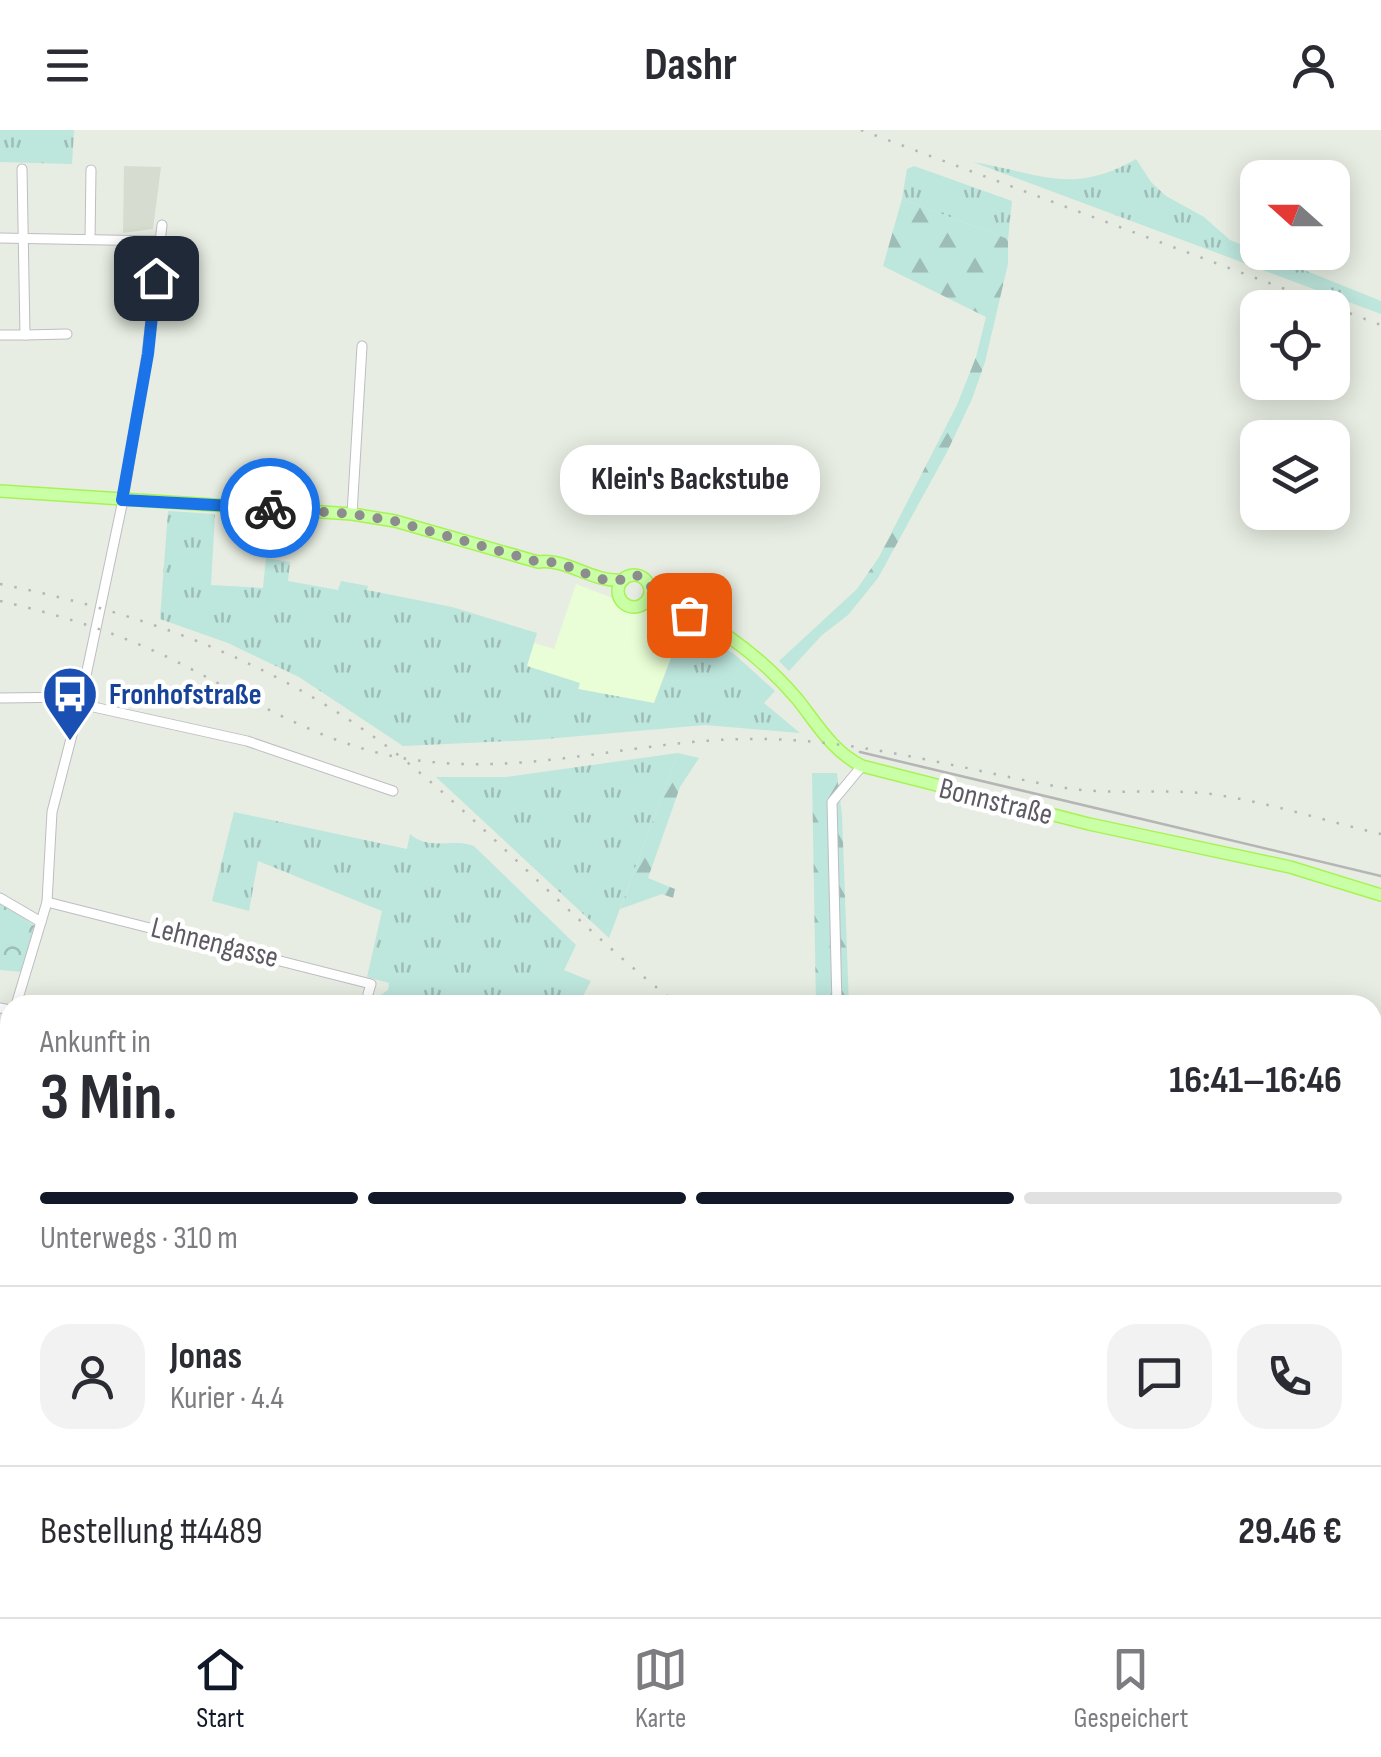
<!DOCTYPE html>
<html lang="de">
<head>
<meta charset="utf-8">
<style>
  :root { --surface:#fff; --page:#f2f2f3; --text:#2b2b33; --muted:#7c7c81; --line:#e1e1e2; --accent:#111827 }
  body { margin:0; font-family:"Sofia Sans Condensed",sans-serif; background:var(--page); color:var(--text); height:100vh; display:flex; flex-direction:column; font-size:38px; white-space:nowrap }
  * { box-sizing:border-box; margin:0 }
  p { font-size:32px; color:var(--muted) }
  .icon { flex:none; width:55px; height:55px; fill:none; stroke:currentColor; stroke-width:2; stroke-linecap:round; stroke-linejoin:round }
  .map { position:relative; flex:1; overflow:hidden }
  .side { position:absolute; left:0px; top:865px; width:1382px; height:622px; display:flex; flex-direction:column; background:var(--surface); border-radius:30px 30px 0 0; box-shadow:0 5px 25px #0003 }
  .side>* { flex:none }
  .needle { width:65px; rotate:291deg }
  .buttons { position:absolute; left:1240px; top:30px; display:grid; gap:20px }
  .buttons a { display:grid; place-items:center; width:110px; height:110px; border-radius:20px; background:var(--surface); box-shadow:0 5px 25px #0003; font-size:50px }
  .pin { position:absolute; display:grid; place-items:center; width:85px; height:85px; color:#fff; margin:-42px; border-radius:20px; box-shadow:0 5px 15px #0006 }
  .courier { position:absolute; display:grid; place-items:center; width:100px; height:100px; margin:-50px; border:8px solid #1a73e8; border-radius:50%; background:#fff; color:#222; box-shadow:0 2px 12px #0007 }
  .bubble { position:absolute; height:70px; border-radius:30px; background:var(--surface); box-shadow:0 5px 25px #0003; font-size:32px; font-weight:700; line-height:70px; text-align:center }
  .overview em { font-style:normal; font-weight:700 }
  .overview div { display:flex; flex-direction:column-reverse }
  .overview { display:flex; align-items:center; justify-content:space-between; height:170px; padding:0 40px }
  h1 { font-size:65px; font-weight:700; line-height:75px }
  .bar { display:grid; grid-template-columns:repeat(4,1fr); gap:15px 10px; align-content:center; height:120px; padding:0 40px }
  .bar i { height:12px; border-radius:8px; background:var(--line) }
  .bar .current { background:var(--accent) }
  .bar p { grid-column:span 4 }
  .line { display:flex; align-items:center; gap:25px; padding:0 40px; border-top:2px solid var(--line) }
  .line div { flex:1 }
  .round { display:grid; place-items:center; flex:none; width:105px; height:105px; border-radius:30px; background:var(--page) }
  header { display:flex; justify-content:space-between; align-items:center; height:130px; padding:0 40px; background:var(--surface); font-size:45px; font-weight:700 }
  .menu { display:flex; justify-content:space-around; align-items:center; height:140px; border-top:2px solid var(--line); background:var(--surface); font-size:28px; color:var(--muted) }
  .menu a { display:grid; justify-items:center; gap:5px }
  .menu .current { color:var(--accent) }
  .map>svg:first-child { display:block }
  .commercial { fill:#e9fed6 }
  .education { fill:#d6ddd0 }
  .grass { fill:url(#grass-tufts) }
  .forest { fill:url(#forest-firs) }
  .park { fill:url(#park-crowns) }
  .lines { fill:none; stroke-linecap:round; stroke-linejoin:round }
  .minor-casing { stroke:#bfbcc3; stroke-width:11 }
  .major-casing { stroke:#a7f355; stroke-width:14 }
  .minor { stroke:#fff; stroke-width:9 }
  .major { stroke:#c9ffa5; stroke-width:11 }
  .tram { stroke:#b6b5b6; stroke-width:2.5 }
  .rail { stroke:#b6b5b6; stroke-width:2.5; stroke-dasharray:2.5 12; stroke-linecap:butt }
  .done { stroke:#8d8d8f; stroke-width:10; stroke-dasharray:0 18 }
  .route { stroke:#1a73e8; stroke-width:12 }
  .labels { text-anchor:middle; stroke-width:9; stroke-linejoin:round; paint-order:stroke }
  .transit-label { font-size:30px; font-weight:bold; fill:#164399; stroke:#fff; text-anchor:start }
  .street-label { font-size:30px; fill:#5d5a63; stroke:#fff }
</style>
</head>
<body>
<header><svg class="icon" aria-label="menu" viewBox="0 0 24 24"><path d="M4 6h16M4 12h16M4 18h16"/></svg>Dashr<svg class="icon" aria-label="person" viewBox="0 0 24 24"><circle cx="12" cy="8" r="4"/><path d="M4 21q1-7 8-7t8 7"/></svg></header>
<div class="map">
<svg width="1381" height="1487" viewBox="0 0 1381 1487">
  <defs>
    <pattern id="grass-tufts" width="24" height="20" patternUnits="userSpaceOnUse" patternTransform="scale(2.5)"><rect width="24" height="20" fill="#bde6dc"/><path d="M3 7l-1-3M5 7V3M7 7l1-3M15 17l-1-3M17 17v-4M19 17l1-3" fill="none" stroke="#9dbdb6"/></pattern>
    <pattern id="forest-firs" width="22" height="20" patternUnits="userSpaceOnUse" patternTransform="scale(2.5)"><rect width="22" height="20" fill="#bde6dc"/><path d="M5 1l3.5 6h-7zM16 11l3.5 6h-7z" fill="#9dbdb6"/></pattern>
    <pattern id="park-crowns" width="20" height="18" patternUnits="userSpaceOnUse" patternTransform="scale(2.5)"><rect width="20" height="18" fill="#bde6dc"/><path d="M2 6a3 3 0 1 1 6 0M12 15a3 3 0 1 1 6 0" fill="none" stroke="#9dbdb6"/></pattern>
  </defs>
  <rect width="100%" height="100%" fill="#e7ede2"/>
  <!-- commercial -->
  <path class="commercial" d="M 576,454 L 683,495 L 654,573 L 578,559 L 579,554 L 526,536 L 534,513 L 554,519 Z"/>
  <!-- education -->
  <path class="education" d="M 124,36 L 161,37 L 153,99 L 123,103 Z"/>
  <!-- grass -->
  <g class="grass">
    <path d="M 0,0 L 74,0 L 72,34 L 0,32 Z"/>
    <path d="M 1136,29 L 1151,52 L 1166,66 L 1204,87 L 1230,110 L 1381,171 L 1381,184 L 973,32 C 1039,43 1072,66 1136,29 Z"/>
    <path d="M 914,36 L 1012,71 L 1008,109 L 902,69 L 907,39 Z"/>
    <path d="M 168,381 L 215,384 L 211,455 L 263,458 L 266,428 L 290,432 L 288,451 L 338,460 L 341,451 L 368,456 L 367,460 L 452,477 L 537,503 L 527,536 L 580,553 L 578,559 L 654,573 L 684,494 L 734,524 L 775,561 L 764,573 L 800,603 L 705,595 L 534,610 L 403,616 L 299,547 L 228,513 L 160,489 Z"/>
    <path d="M 678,623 L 609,808 L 436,647 L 506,647 Z"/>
    <path d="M 234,682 L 407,719 L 410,704 C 429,721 451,708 474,716 L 576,815 L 564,840 L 591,851 L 578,875 L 367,875 L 368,869 L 373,870 L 388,860 L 389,853 L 367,847 L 382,781 L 258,731 L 249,781 L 212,771 Z"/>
    <path d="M 1372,1194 L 1381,1202 L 1381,1376 L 1372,1370 Z"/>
    <path d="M 310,1478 L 406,1478 L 408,1487 L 295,1487 L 293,1482 Z"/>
    <path d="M 461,1478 L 564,1478 L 566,1487 L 464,1487 Z"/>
    <path d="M 720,1478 L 798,1478 L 815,1487 L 719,1487 Z"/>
  </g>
  <!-- forest -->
  <g class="forest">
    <path d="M 902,69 L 1008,109 L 1008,134 L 985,232 L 972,269 L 947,322 L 878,448 L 848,485 L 822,505 L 789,541 L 779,531 L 857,459 L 879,427 L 957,275 L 976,227 L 986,187 L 883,136 Z"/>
    <path d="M 678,623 L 699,628 L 680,657 L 648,748 L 675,759 L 673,768 L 662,764 L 620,779 Z"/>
    <path d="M 812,643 L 837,643 L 842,686 L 849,875 L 816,875 Z"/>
    <path d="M 564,1478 L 720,1478 L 719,1487 L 566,1487 Z"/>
  </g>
  <!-- park -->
  <path class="park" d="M 0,771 L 36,797 L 23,842 L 0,840 Z"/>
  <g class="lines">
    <!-- minor casing -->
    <g class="minor-casing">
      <g id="minor">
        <path d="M 0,108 L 160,111"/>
        <path d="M 90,109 L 91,40"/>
        <path d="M 0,205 L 25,205 L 22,39"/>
        <path d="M 25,205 L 67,204"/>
        <path d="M 352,384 L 362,216"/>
        <path d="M 0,568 L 81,567"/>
        <path d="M 80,574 L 247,611 L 393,661"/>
        <path d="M 0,768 L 41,792"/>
        <path d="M 47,772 L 371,854 L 368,864"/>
        <path d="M 16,875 L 47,772 L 52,682 L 80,574 L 123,370 L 147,224 L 162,95"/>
        <path d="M 837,875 L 832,672 L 862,636"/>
        <path d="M 0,878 L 10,880"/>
        <path d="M 10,932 L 4,977 L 10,1001"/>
        <path d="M 0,1159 L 10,1153"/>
        <path d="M 0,1223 L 10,1224"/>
        <path d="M 0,1358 L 10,1357"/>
        <path d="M 0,1403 L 10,1417"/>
        <path d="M 48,1478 L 52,1487"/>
        <path d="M 1362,1478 L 1373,1487"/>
        <path d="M 140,1487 L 155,1484 L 156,1478"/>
        <path d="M 263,1487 L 270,1478"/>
      </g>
    </g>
    <!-- major casing -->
    <g class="major-casing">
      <g id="major">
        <path d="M 0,361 L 352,384 L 395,391 L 538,432 C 568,428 592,453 623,450"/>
        <circle cx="634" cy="461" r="16"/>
        <path d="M 644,473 C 697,472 766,532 798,570 C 817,594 833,622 862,636 L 1089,694 L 1290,737 L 1381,765"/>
      </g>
    </g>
    <!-- minor -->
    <use href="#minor" class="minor"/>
    <!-- major -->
    <use href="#major" class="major"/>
    <!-- tram -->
    <path class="tram" d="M 860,622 L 1381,746"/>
    <!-- rail -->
    <g class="rail">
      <path d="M 861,0 L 1381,195"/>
      <path d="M 0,454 C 149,484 287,536 407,632 C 501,709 582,801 679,875"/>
      <path d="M 0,471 C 57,484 112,501 165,526 C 248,566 321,617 415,630 C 532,647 645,607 762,609 C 863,610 961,639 1060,657 C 1110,666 1161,658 1211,664 C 1268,672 1325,691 1381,704"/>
      <path d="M 1372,1180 L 1381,1188"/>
    </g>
  </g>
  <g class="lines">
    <!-- done -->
    <path class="done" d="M 270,378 L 352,384 L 394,391 L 538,432 C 565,429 585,448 612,451 C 621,451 627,447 636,445 L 646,450 L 666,476 L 689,485"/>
    <!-- route -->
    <path class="route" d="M 156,148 L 148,224 L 122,370 L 270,378"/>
  </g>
  <!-- icons -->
  <defs>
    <g id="bus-pin" transform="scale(2.875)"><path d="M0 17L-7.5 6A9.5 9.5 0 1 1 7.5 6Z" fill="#1a4fb4" stroke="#fff"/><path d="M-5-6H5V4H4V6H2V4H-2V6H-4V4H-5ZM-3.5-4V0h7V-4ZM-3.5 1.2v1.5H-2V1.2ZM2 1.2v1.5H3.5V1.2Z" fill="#fff"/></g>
  </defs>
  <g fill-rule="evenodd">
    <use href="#bus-pin" x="70" y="564"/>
  </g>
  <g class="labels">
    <!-- transit labels -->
    <g class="transit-label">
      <text x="109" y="574">Fronhofstraße</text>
    </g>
    <!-- street labels -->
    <g class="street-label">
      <text transform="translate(996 671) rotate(14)" y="10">Bonnstraße</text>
      <text transform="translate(215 812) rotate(14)" y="10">Lehnengasse</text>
    </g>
  </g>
</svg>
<div class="buttons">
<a><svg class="needle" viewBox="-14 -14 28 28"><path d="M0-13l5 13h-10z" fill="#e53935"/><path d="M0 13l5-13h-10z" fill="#7c7c81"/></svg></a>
<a><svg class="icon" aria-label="locate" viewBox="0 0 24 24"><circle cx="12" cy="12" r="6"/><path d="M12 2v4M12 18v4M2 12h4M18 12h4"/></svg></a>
<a><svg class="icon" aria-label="layers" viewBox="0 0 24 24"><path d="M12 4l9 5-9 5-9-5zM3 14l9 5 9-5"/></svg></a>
</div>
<div class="pin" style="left:689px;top:485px;background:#ea580c"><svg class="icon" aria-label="bag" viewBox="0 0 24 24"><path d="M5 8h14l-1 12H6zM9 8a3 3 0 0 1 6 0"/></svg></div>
<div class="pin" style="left:156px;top:148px;background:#1f2937"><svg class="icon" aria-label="home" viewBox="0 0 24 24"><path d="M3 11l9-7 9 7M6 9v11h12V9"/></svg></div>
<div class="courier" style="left:270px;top:378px"><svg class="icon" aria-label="bike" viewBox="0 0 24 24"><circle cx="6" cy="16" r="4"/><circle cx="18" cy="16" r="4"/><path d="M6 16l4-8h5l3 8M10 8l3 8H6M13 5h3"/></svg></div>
<div class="bubble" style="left:560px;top:315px;width:260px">Klein's Backstube</div>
<section class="side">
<div class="overview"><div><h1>3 Min.</h1><p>Ankunft in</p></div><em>16:41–16:46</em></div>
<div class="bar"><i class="current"></i><i class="current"></i><i class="current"></i><i></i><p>Unterwegs · 310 m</p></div>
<div class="line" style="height:180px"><a class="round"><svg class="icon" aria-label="person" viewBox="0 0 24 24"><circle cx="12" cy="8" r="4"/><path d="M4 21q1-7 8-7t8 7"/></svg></a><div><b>Jonas</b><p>Kurier · 4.4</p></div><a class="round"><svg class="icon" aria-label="chat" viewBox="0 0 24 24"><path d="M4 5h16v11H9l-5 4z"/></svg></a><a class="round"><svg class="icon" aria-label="phone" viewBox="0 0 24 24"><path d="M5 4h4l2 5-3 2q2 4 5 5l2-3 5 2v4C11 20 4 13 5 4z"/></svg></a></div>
<div class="line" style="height:130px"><div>Bestellung #4489</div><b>29.46 €</b></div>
</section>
</div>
<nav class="menu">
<a class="current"><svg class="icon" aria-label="home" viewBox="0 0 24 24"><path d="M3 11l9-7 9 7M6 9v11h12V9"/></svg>Start</a>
<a><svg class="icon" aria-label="map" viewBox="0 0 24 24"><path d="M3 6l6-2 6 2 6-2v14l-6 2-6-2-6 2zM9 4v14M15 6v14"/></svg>Karte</a>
<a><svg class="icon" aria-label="saved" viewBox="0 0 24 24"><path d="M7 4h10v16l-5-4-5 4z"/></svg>Gespeichert</a>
</nav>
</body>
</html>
